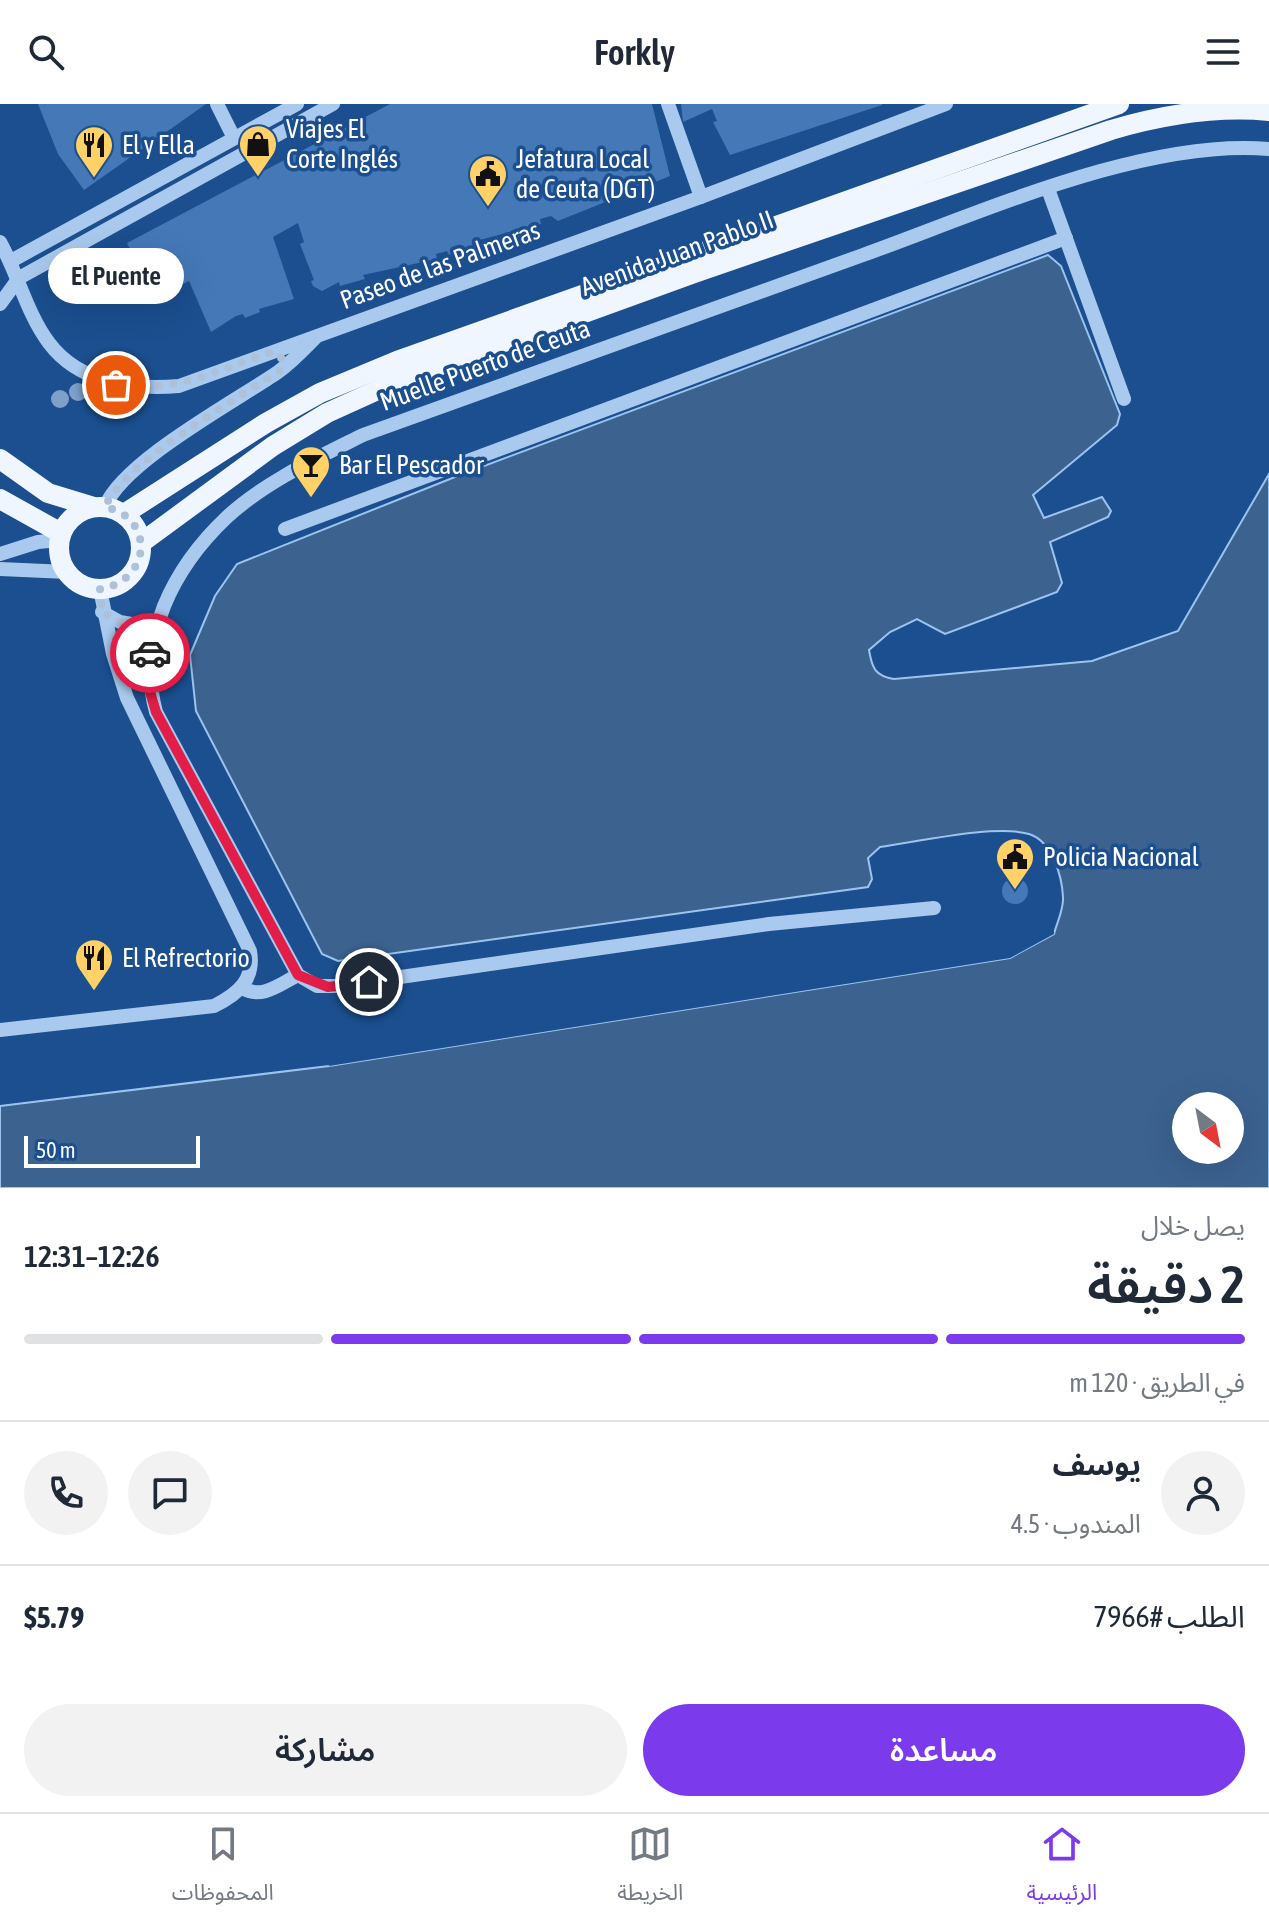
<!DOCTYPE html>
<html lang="ar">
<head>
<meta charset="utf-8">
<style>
  :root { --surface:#fff; --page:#f2f2f3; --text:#1f2937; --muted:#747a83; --line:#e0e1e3; --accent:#7c3aed }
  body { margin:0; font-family:"Asap Condensed","Noto Sans Arabic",sans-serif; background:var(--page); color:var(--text); direction:rtl; height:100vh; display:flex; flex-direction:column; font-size:30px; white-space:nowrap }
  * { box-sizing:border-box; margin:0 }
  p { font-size:26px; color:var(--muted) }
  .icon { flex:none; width:44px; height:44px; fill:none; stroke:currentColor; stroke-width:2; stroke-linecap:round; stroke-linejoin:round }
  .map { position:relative; height:1084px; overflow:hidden; direction:ltr }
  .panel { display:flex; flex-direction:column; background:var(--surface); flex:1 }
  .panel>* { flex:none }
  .needle { width:52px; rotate:148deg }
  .buttons { position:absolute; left:1172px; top:988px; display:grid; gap:16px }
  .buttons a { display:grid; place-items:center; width:72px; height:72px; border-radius:50%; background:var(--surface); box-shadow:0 8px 32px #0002; font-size:40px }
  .scale { position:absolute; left:24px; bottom:20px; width:176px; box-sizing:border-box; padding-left:8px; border:4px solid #fff; border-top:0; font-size:22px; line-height:28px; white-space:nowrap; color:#fff; -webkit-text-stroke:6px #1b4f8f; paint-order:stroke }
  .pin { position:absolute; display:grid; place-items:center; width:68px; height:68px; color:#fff; margin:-34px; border:4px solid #fff; border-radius:50%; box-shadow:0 2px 8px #0007 }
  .courier { position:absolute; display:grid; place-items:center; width:80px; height:80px; margin:-40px; border:6px solid #e11d48; border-radius:50%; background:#fff; color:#222; box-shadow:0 2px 10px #0007 }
  .bubble { position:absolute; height:56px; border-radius:28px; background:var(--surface); box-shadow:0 8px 32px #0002; font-size:26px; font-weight:600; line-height:56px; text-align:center; direction:rtl }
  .headline em { font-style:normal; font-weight:600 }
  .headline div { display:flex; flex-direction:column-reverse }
  .headline { display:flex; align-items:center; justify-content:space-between; height:136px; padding:0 24px }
  h1 { font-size:52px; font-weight:600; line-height:60px }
  .bar { display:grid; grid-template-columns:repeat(4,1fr); gap:12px 8px; align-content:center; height:96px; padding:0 24px }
  .bar i { height:10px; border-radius:6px; background:var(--line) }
  .bar .current { background:var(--accent) }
  .bar p { grid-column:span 4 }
  .line { display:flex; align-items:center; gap:20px; padding:0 24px; border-top:2px solid var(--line) }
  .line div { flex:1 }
  .round { display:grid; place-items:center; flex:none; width:84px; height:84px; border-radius:42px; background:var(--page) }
  .primary-button { display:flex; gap:16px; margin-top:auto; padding:16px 24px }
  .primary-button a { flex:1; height:92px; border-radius:48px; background:var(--accent); color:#fff; font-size:32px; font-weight:600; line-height:92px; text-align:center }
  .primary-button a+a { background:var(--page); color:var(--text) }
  header { display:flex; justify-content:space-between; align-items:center; height:104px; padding:0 24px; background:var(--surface); font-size:36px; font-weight:600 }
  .menu { display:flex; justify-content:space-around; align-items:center; height:112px; border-top:2px solid var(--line); background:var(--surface); font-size:22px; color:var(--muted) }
  .menu a { display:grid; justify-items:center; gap:4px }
  .menu .current { color:var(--accent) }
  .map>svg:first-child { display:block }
  .water { fill:#3c6290; stroke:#9cc4f0; stroke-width:2; fill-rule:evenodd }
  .pier { fill:#1b4f8f }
  .building { fill:#4478b7 }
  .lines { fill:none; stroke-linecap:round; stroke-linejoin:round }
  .minor { stroke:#a9c9ee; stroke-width:14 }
  .major { stroke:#f0f6ff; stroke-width:20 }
  .tree { fill:#7ea0ca }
  .done { stroke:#afc1d8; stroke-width:8; stroke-dasharray:0 14.4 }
  .route { stroke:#e11d48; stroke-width:10 }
  .labels { text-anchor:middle; stroke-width:7; stroke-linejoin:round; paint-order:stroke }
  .poi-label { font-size:26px; fill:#fff; stroke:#1b4f8f; text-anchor:start }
  .street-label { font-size:26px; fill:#fff; stroke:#1b4f8f }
</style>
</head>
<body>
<header><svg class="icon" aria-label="menu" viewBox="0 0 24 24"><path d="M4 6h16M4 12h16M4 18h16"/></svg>Forkly<svg class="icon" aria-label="search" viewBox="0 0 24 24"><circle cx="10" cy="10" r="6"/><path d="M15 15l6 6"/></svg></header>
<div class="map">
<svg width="1269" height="1084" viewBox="0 0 1269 1084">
  <rect width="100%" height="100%" fill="#1b4f8f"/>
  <!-- water -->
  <path class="water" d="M 1048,151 L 1061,162 L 1120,310 L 1117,321 L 1033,391 L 1044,414 L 1102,393 L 1111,407 L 1108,413 L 1050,438 L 1062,479 L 1057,488 L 945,530 L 917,515 L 890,528 L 869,546 C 872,564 875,572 894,575 L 1092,557 L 1178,527 L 1269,370 L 1269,1084 L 0,1084 L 0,1002 L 329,962 L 1010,854 L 1054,830 C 1057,818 1064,805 1063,793 C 1062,772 1052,737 1029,730 C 995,720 918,738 880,743 L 868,754 L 872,775 L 868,783 L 338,857 L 322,850 L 196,607 L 190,551 L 215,492 L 237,460 L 460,371 ZM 1186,1002 L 1230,1002 L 1230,1046 L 1186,1046 Z"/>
  <!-- pier -->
  <path class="pier" d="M 1053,819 L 1054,830 L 1010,854 L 329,962 L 330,958 L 1008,850 L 1050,827 Z"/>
  <!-- building -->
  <g class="building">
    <path d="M 38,0 L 206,0 L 84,86 L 58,50 Z"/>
    <path d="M 390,0 L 652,0 L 670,72 L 558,117 L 551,112 L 540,115 L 541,120 L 472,138 L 473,143 L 449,151 L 447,147 L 436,150 L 437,155 L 363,171 L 365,175 L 340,182 L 339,178 L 322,187 L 313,182 L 311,177 L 314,176 L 300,140 L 304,138 L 298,119 L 273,133 L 294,195 L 259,205 L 260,208 L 245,214 L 243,210 L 236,212 L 211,228 L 189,177 L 155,195 L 127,139 Z"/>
    <path d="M 681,0 L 882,0 L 882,1 L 730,51 L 713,18 L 717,17 L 712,5 L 683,18 Z"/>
    <circle cx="1015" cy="787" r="13"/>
  </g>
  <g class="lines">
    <!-- minor -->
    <g class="minor">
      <path d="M 217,0 L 234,34"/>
      <path d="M 668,0 L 701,93"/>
      <path d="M 1048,85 L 1124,295"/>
      <path d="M 0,138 C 18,170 27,210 49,239 C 79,279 132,286 179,282 L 701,93 L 946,0"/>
      <path d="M 11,157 L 297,0"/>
      <path d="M 0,200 L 19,174 L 333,0"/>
      <path d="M 105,403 C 122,358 236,297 278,268 C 292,258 303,246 315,234"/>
      <path d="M 285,425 L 1066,134"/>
      <path d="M 0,450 L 38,438 L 60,436"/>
      <path d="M 0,465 L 67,468"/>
      <path d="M 102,508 L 120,518 L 154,524"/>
      <path d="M 934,804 L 769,820 L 338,882 L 317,882 L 298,871 L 156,608 C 136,535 174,463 227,413 C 265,378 317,354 363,331 C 529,271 696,211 863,151 C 980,109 1145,34 1269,45"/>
      <path d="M 242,884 C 262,896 280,880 298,871"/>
      <path d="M 0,926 L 214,902 C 238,890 255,876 250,847 L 127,594 L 113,550 L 100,485"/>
    </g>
    <!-- major -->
    <g class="major">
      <path d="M 0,355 L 48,389 L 94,403"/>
      <path d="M 0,395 L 61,429"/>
      <circle cx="100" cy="444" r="41"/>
      <path d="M 124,410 L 266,319 L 320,289 L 397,257 L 1119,0"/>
      <path d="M 141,439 L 273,342 L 327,309 L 402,275 L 694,169 L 1111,26 C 1162,11 1216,2 1269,7"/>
    </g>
  </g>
  <!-- trees -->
  <g class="tree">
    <circle cx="78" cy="288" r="9"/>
    <circle cx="60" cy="295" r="9"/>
  </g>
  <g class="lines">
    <!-- done -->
    <path class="done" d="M 116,281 C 175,288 212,270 266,249 L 277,249 L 282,255 L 281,266 C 239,293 122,360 105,403 C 156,414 151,477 100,485 L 102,508 L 120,518 L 154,524 L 150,549"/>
    <!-- route -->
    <path class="route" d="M 150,549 L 148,581 L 156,608 L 298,871 L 328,883 L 369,878"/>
  </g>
  <!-- icons -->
  <defs>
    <g id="shop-pin" transform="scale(2)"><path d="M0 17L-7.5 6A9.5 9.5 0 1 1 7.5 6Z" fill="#ffd166" stroke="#1b4f8f"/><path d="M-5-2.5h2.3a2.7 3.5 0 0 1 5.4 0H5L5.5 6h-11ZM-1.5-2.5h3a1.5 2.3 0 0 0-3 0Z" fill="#111"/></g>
    <g id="restaurant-pin" transform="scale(2)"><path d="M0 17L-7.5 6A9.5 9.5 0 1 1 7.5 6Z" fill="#ffd166" stroke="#1b4f8f"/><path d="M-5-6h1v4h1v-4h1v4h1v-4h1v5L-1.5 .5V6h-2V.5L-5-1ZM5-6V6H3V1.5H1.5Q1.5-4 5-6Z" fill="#111"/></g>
    <g id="civic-pin" transform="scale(2)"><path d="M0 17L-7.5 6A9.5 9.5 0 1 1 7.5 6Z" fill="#ffd166" stroke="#1b4f8f"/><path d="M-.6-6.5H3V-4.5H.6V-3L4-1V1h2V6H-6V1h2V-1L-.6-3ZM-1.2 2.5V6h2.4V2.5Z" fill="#111"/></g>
    <g id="bar-pin" transform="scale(2)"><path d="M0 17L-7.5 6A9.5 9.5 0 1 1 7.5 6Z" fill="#ffd166" stroke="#1b4f8f"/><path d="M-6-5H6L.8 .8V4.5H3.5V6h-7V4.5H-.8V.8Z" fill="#111"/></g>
  </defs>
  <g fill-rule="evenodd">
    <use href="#shop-pin" x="258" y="40"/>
    <use href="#restaurant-pin" x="94" y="41"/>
    <use href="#civic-pin" x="488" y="70"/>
    <use href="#bar-pin" x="311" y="361"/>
    <use href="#civic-pin" x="1015" y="753"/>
    <use href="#restaurant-pin" x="94" y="854"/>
  </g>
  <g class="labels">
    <!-- poi labels -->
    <g class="poi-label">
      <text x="286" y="34">Viajes El<tspan x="286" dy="30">Corte Inglés</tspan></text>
      <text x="122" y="50">El y Ella</text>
      <text x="516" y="64">Jefatura Local<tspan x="516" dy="30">de Ceuta (DGT)</tspan></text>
      <text x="339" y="370">Bar El Pescador</text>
      <text x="1043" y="762">Policia Nacional</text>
      <text x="122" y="863">El Refrectorio</text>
    </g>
    <!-- street labels -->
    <g class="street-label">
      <text transform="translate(677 149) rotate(-20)" y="9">Avenida Juan Pablo II</text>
      <text transform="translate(440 161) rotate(-20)" y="9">Paseo de las Palmeras</text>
      <text transform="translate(485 261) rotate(-20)" y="9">Muelle Puerto de Ceuta</text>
    </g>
  </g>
</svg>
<div class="buttons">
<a><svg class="needle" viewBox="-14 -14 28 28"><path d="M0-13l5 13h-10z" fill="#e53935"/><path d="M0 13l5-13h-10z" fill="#747a83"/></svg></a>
</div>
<div class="scale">50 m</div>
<div class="pin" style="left:116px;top:281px;background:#ea580c"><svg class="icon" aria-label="bag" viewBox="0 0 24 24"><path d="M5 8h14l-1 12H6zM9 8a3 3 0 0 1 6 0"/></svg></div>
<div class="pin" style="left:369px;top:878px;background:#1f2937"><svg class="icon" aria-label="home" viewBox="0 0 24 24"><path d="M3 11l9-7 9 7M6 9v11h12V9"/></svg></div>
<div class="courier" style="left:150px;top:549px"><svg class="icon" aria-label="car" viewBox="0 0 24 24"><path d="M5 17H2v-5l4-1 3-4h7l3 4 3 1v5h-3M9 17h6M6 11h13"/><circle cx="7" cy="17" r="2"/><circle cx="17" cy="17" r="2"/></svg></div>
<div class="bubble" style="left:48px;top:144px;width:136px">El Puente</div>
</div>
<section class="panel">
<div class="headline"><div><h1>2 دقيقة</h1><p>يصل خلال</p></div><em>12:26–12:31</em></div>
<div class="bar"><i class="current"></i><i class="current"></i><i class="current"></i><i></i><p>في الطريق · 120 m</p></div>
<div class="line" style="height:144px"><a class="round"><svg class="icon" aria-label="person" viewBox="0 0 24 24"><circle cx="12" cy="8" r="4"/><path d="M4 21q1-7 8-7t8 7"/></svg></a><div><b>يوسف</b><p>المندوب · 4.5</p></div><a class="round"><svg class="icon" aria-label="chat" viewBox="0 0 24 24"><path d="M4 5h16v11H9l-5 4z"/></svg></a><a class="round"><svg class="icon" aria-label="phone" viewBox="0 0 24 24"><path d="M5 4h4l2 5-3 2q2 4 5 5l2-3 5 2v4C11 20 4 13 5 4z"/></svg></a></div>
<div class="line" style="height:104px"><div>الطلب #7966</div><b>$5.79</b></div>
<div class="primary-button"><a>مساعدة</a><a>مشاركة</a></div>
</section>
<nav class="menu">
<a class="current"><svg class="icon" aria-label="home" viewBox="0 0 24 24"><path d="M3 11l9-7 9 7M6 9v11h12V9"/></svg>الرئيسية</a>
<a><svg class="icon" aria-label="map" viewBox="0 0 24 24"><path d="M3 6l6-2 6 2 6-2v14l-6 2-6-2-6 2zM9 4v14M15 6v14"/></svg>الخريطة</a>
<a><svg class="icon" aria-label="saved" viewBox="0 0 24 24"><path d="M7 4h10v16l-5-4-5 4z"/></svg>المحفوظات</a>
</nav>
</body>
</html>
